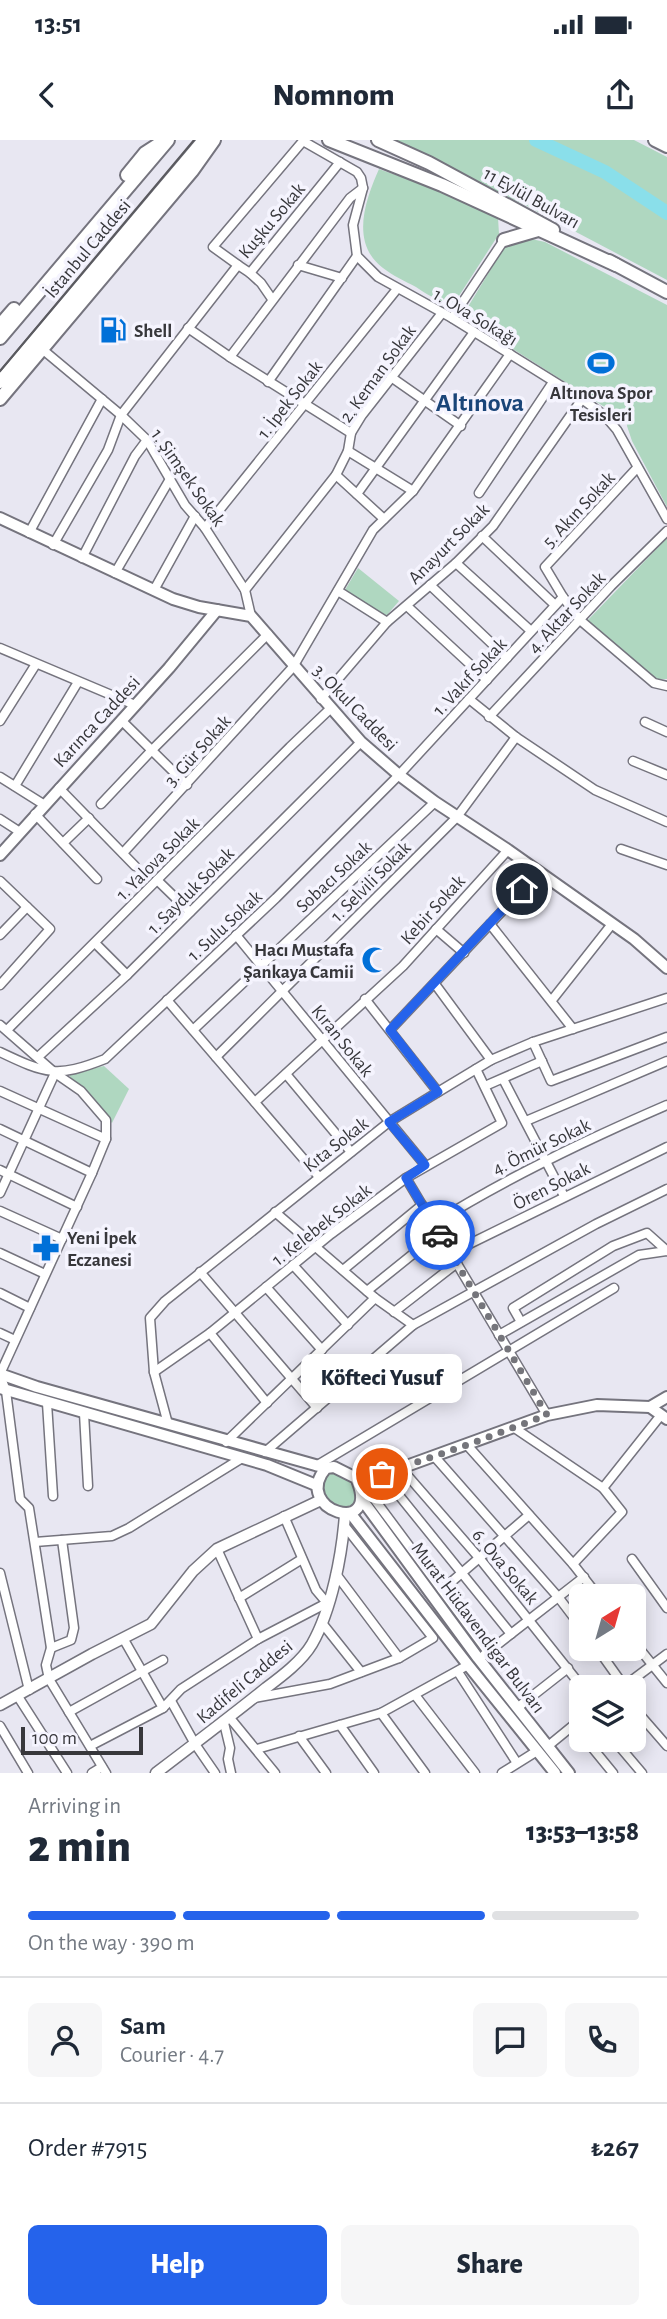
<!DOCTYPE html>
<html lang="en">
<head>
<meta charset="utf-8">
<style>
  :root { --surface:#fff; --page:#f6f6f7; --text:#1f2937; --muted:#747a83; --line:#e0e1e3; --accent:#2563eb }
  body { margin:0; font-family:"Alegreya Sans",sans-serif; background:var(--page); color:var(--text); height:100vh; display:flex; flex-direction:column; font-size:26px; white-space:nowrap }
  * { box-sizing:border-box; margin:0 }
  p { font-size:23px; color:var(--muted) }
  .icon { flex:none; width:38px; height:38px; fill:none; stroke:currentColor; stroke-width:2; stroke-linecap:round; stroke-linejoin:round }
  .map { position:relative; height:1633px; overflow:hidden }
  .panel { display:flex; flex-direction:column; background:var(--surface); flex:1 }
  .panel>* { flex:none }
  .needle { width:46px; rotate:37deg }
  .buttons { position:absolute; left:569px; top:1444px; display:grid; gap:14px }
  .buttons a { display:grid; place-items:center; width:77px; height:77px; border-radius:10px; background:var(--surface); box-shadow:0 4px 18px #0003; font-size:35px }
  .scale { position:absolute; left:21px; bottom:18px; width:122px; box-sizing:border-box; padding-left:7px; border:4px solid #37373b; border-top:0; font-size:19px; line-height:24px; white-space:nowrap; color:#37373b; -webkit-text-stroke:5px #f5f4fe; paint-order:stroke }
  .pin { position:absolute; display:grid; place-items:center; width:60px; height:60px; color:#fff; margin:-30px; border:4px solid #fff; border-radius:50%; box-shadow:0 2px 7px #0007 }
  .courier { position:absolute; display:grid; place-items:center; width:70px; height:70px; margin:-35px; border:5px solid #2563eb; border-radius:50%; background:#fff; color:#222; box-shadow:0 2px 9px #0007 }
  .bubble { position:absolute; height:49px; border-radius:10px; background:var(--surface); box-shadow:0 4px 18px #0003; font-size:23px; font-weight:800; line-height:49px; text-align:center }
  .headline em { font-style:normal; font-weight:800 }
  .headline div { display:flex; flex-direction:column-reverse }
  .headline { display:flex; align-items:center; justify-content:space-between; height:119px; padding:0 28px }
  h1 { font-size:46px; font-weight:800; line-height:52px }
  .bar { display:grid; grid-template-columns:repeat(4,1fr); gap:10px 7px; align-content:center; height:84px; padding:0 28px }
  .bar i { height:9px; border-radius:5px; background:var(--line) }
  .bar .active { background:var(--accent) }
  .bar p { grid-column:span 4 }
  .line { display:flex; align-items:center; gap:18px; padding:0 28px; border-top:2px solid var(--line) }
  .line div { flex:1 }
  .round { display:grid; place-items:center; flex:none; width:74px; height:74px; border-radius:10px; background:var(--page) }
  .cta { display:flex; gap:14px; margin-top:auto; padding:14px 28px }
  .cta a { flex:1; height:80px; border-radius:10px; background:var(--accent); color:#fff; font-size:28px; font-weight:800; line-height:80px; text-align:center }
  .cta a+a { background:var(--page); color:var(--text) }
  .status { display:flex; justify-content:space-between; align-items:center; height:49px; padding:0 35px; background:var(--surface); direction:ltr }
  .status svg { height:19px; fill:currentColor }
  header { display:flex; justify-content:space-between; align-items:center; height:91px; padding:0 28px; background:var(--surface); font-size:32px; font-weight:800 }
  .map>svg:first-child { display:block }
  .green { fill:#afd7c0 }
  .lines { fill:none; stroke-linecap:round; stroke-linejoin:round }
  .river { stroke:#8adfea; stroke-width:14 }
  .minor-casing { stroke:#75747e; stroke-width:11 }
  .tertiary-casing { stroke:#75747e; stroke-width:13 }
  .secondary-casing { stroke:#75747e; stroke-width:14 }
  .primary-casing { stroke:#75747e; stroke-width:16 }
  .trunk-casing { stroke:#75747e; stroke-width:16 }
  .minor { stroke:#fff; stroke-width:8 }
  .tertiary { stroke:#fff; stroke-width:10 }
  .secondary { stroke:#fff; stroke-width:10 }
  .primary { stroke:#fff; stroke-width:12 }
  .trunk { stroke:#fff; stroke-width:12 }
  .tram { stroke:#5a5a5f; stroke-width:2 }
  .done { stroke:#75757b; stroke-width:7; stroke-dasharray:0 12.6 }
  .route { stroke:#2563eb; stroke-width:9 }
  .labels { text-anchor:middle; stroke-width:7; stroke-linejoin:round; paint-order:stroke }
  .street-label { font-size:19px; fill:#37373b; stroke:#f5f4fe }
  .poi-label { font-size:19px; font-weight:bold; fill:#37373b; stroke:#f5f4fe; text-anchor:start }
  .district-label { font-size:26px; font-weight:bold; fill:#194578; stroke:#f5f4fe }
</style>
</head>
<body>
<div class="status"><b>13:51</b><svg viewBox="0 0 49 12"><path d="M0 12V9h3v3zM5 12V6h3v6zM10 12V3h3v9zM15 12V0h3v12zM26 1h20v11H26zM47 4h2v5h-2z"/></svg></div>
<header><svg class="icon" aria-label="back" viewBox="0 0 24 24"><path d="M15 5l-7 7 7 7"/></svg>Nomnom<svg class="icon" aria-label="share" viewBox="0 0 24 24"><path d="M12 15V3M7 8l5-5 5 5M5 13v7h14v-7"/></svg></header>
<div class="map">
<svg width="667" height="1633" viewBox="0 0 667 1633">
  <rect width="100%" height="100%" fill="#e8e7f2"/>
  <!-- green -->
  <g class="green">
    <path d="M 392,0 L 634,0 L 667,17 L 667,140 L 523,64 Z"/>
    <path d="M 379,29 C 408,40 477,59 498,78 L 499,94 L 455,162 C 441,164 428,155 416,147 C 405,141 393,136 383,128 C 350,103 365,61 379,29 Z"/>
    <path d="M 527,98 L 545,102 L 667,165 L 667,367 L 632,301 L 627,286 L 629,275 L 603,266 L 467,180 L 463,175 L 503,109 L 511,101 Z"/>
    <path d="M 667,398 L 667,539 L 654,539 L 585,483 Z"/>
    <path d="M 358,428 L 399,461 L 387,475 L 382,474 L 345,450 Z"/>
    <path d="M 104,926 L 129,949 L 112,983 L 70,937 L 70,934 Z"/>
    <path d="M 333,1333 C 349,1336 353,1345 357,1360 C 345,1373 335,1366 324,1356 C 322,1346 322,1337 333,1333 Z"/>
  </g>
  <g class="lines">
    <!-- river -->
    <path class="river" d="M 536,0 L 605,32 L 667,73"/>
    <!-- minor casing -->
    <g class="minor-casing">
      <g id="minor">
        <path d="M 238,125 L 213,107 L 303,1 L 357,32 L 361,38 L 363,48 L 353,85 L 357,116 L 378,137 L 452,178 L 582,259 L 605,276 L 617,290 L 667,379"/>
        <path d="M 298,125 L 342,138"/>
        <path d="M 250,133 L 261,143 L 272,159"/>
        <path d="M 452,178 L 504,100"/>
        <path d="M 188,188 L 230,217 L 350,58 L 363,48"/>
        <path d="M 42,209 L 121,275 L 147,300 L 185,365 L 205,388 L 245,450 L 251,476"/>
        <path d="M 230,217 L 351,293"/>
        <path d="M 391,237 L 461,286"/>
        <path d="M 268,242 L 357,116"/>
        <path d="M 348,311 L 413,351 L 510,214"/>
        <path d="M 637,328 L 545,427 L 563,457 L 580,480 L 654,543 L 667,546"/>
        <path d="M 336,335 L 384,379"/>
        <path d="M 479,353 L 553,242"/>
        <path d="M 357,354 L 474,192"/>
        <path d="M 205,388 L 397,149"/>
        <path d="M 29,393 L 102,259"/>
        <path d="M 482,396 L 555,465"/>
        <path d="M 53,405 L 108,310 L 121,275 L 238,125 L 250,133 L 340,22"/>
        <path d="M 82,418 L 135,316 L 147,300"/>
        <path d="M 456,423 L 531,491"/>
        <path d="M 115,433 L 170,339"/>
        <path d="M 430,445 L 507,518"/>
        <path d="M 154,450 L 195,376"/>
        <path d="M 245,450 L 336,335 L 348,311 L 351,293 L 362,275 L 442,173"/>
        <path d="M 338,451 L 387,482 L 456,423 L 493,386 L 582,259"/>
        <path d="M 407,466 L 487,540"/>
        <path d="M 0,508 L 135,565"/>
        <path d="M 321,559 L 387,482"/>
        <path d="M 469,559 L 516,597 L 595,650 L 667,682"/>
        <path d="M 489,577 L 611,446 L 667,391"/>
        <path d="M 121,580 L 187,645"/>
        <path d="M 0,581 L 36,524"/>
        <path d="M 645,582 L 667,592"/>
        <path d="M 633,621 L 667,635"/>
        <path d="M 0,637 L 43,664"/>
        <path d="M 15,646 L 78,542"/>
        <path d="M 59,648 L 135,726"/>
        <path d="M 101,664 L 152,610 L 268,494"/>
        <path d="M 35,674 L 97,739"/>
        <path d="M 0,679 L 20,692"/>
        <path d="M 63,703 L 89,678"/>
        <path d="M 621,709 L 667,725"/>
        <path d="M 123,713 L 293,527 L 373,390 L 413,351"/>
        <path d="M 157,740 L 190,772"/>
        <path d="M 0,741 L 50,789 L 0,845"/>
        <path d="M 490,784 L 573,889"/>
        <path d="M 436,789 L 464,813"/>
        <path d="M 0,795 L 27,767"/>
        <path d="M 236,795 L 425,1025"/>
        <path d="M 95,803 L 127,835"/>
        <path d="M 435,844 L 491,920"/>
        <path d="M 365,859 L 438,952"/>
        <path d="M 167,860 L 319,1037"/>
        <path d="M 552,860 L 612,784"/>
        <path d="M 0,885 L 55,933 L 81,951 L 106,980 L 106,999 L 92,1033 L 0,1234"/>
        <path d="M 7,890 L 290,607 L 330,569"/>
        <path d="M 193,890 L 435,662"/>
        <path d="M 390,890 L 539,732"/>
        <path d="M 533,902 L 551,941 L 667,897"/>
        <path d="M 0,912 C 46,934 57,938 105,919 L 276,758 L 399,635 L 563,457"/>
        <path d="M 38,917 L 127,835 L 361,602"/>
        <path d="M 216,917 L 457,677 L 516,597"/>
        <path d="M 286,934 L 351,1012"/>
        <path d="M 503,939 L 564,1056"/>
        <path d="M 485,946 L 542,921"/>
        <path d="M 0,951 L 106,999"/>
        <path d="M 255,962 L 403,826 L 508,710"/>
        <path d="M 526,981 L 667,921"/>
        <path d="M 0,989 L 92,1033"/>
        <path d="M 0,1030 L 77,1067"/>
        <path d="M 406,1038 L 547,1275"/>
        <path d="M 0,1053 L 55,933"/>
        <path d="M 0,1071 L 62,1099"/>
        <path d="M 275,1072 L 375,1158 L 413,1185"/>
        <path d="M 433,1084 C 508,1037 586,1000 667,965"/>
        <path d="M 0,1113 L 45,1134"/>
        <path d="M 451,1113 L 667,1007"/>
        <path d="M 293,1125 L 348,1185"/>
        <path d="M 343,1130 L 422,1065"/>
        <path d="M 200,1132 L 317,1268"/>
        <path d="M 266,1147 L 322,1210"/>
        <path d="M 367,1151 L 439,1093"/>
        <path d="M 0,1153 L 30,1168"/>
        <path d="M 394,1172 L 457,1123"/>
        <path d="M 521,1182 L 513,1168 L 613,1106 L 647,1093 L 667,1111"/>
        <path d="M 0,1193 L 15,1200"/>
        <path d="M 210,1193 L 267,1263"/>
        <path d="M 499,1195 L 639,1115 L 667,1111"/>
        <path d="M 154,1232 L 210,1193 L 331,1094 L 406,1038 L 502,983 L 476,929"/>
        <path d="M 0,1235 L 6,1251 L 20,1359 L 29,1368 L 51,1508 L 46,1525 L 49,1539 L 106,1633"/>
        <path d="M 47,1263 L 53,1356"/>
        <path d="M 84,1273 L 88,1346"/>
        <path d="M 168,1284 L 154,1232 L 150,1178 L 165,1161 L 389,982 L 438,952 L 491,920 L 533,902 L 667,858"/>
        <path d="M 513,1287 L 603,1348"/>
        <path d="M 226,1302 L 375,1158"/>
        <path d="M 467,1305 L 573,1424 L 598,1456"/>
        <path d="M 265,1312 L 413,1185 L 596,1084 L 667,1049"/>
        <path d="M 434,1316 L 559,1458 L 581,1487"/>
        <path d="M 316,1326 L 614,1148"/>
        <path d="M 401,1328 L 480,1419 L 582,1547"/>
        <path d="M 381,1333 L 511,1494"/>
        <path d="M 362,1337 L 372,1356 L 488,1512"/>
        <path d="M 35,1402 L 112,1396 L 129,1388 L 242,1318"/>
        <path d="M 217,1409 L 258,1499"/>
        <path d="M 632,1419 L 667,1468"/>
        <path d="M 573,1424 L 622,1372 L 603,1348 L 661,1275"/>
        <path d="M 0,1433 L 29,1550"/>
        <path d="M 336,1434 L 399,1518"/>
        <path d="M 442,1450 L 529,1375"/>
        <path d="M 239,1458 L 302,1419"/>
        <path d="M 322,1483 L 361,1532"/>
        <path d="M 634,1502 L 667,1543"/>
        <path d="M 51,1508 L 71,1500 L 74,1488 L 62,1400"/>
        <path d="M 597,1508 L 624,1546"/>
        <path d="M 484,1515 L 584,1437"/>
        <path d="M 458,1532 L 517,1623"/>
        <path d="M 623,1547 L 667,1514"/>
        <path d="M 17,1555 L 67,1633"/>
        <path d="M 415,1555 L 475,1633"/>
        <path d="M 254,1558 L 330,1544 L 399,1518 L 433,1498 L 344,1385"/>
        <path d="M 171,1561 L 195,1604 L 215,1633"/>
        <path d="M 163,1568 L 181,1549 L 258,1499 L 327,1463 L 316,1450 L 284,1376"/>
        <path d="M 517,1568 L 568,1528"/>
        <path d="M 634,1568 L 667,1606"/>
        <path d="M 69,1572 L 163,1520"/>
        <path d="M 381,1573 L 425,1633"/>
        <path d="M 230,1578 L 275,1633"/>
        <path d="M 224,1583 L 230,1608 L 228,1619 L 231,1633"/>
        <path d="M 340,1585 L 374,1633"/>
        <path d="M 574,1585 L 581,1594"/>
        <path d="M 0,1586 L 28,1633"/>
        <path d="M 299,1596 L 326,1633"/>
        <path d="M 586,1600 L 613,1633"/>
        <path d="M 614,1600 L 642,1633"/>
        <path d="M 90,1606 L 163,1568 L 123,1498"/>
        <path d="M 548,1606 L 581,1579"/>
        <path d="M 257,1609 L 381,1573 L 468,1525"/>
        <path d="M 92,1633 L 102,1627"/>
        <path d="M 502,1633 L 537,1611"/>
      </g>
    </g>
    <!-- tertiary casing -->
    <g class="tertiary-casing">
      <g id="tertiary">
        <path d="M 0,1565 L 92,1514 L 151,1484 L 193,1431 L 217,1409 L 321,1360"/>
        <path d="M 156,1633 C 193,1605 230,1577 266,1548 C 282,1536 302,1521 312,1504 C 332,1469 342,1414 345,1375"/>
      </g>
    </g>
    <!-- secondary casing -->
    <g class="secondary-casing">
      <g id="secondary">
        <path d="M 0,378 L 173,459 L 199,467 L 251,476 L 361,602 L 399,635 L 435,662 L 508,710 L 634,799 L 667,828"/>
        <path d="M 0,715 L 169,528 L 217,470"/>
        <path d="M 0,1234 L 37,1247 L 326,1328"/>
        <path d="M 0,1248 L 267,1325 L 316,1345"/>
        <path d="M 650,1267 L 667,1279"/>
        <path d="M 334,1327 L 356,1338 C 383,1399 290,1370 326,1328 Z"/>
        <path d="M 356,1338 L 401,1328 L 547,1275 L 597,1265 L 650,1267 L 667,1257"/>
        <path d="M 363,1361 L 478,1518 L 569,1633"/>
        <path d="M 351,1374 L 468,1525 L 555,1633"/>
      </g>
    </g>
    <!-- primary casing -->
    <g class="primary-casing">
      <g id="primary">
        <path d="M 378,0 L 429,23 L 553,90"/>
        <path d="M 655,0 L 667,6"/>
        <path d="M 609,121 L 667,152"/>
      </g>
    </g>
    <!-- trunk casing -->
    <g class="trunk-casing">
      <g id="trunk">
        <path d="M 329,0 L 442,45 L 616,125"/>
        <path d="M 127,35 L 145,13 L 159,4"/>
        <path d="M 504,100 L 538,90"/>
        <path d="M 0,185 L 14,169"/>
        <path d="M 0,198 L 168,0"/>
        <path d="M 0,242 L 204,0"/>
        <path d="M 0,259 L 192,31 L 214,0"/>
      </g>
    </g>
    <!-- minor -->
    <use href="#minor" class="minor"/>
    <!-- tertiary -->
    <use href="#tertiary" class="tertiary"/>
    <!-- secondary -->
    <use href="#secondary" class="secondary"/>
    <!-- primary -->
    <use href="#primary" class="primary"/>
    <!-- trunk -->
    <use href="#trunk" class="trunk"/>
    <!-- tram -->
    <path class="tram" d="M 0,231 L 194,0"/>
  </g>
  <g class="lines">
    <!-- done -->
    <path class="done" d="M 382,1334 L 467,1305 L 547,1275 L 440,1095"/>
    <!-- route -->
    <path class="route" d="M 440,1095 L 406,1038 L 425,1025 L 389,982 L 438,952 L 390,890 L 522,749"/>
  </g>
  <!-- icons -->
  <defs>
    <g id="fuel-bare" transform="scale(2.1)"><path d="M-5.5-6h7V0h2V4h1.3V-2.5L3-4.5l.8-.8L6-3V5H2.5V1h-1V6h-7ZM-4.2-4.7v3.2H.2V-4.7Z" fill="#0070d8" stroke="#f5f4fe" stroke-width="2.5" paint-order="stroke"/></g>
    <g id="stadium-bare" transform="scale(2.1)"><path d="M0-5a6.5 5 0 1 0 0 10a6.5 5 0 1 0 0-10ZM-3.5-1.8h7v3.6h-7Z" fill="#0070d8" stroke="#f5f4fe" stroke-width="2.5" paint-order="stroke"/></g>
    <g id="mosque-bare" transform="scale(2.1)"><path d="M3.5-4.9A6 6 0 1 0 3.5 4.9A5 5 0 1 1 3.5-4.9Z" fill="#0070d8" stroke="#f5f4fe" stroke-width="2.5" paint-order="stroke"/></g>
    <g id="pharmacy-bare" transform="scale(2.1)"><path d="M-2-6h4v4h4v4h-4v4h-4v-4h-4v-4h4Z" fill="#0070d8" stroke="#f5f4fe" stroke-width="2.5" paint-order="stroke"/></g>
  </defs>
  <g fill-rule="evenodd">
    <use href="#fuel-bare" x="113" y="190"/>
    <use href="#stadium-bare" x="601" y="223"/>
    <use href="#mosque-bare" x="375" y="820"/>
    <use href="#pharmacy-bare" x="46" y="1108"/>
  </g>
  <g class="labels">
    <!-- street labels -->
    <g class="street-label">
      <text transform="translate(532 57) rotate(29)" y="7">11 Eylül Bulvarı</text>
      <text transform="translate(271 80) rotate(-50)" y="7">Kuşku Sokak</text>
      <text transform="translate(87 108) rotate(-50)" y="7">İstanbul Caddesi</text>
      <text transform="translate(476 176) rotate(31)" y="7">1. Ova Sokağı</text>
      <text transform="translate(377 233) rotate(-54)" y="7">2. Keman Sokak</text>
      <text transform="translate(289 259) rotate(-52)" y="7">1. İpek Sokak</text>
      <text transform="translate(189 337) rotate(55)" y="7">1. Şimşek Sokak</text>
      <text transform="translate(578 369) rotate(-47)" y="7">5. Akın Sokak</text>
      <text transform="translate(448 403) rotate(-45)" y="7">Anayurt Sokak</text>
      <text transform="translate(566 472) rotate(-47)" y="7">4. Aktar Sokak</text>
      <text transform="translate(469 536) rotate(-47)" y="7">1. Vakıf Sokak</text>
      <text transform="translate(356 567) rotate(46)" y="7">3. Okul Caddesi</text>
      <text transform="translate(96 581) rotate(-47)" y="7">Karınca Caddesi</text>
      <text transform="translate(197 610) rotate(-48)" y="7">3. Gür Sokak</text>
      <text transform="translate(157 718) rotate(-45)" y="7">1. Yalova Sokak</text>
      <text transform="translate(333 736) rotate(-43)" y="7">Sobacı Sokak</text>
      <text transform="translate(370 741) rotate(-45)" y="7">1. Selvili Sokak</text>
      <text transform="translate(190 750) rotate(-45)" y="7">1. Sayduk Sokak</text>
      <text transform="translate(432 769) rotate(-48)" y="7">Kebir Sokak</text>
      <text transform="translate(224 785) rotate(-43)" y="7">1. Sulu Sokak</text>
      <text transform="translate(343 900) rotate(51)" y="7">Kıran Sokak</text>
      <text transform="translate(335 1004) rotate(-38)" y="7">Kıta Sokak</text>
      <text transform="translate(541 1006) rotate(-26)" y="7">4. Ömür Sokak</text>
      <text transform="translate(551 1045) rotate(-27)" y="7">Ören Sokak</text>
      <text transform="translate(321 1084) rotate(-38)" y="7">1. Kelebek Sokak</text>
      <text transform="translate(506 1426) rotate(50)" y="7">6. Ova Sokak</text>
      <text transform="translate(479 1487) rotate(53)" y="7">Murat Hüdavendigar Bulvarı</text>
      <text transform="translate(244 1541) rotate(-40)" y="7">Kadifeli Caddesi</text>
    </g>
    <!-- poi labels -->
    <g class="poi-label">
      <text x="134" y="197">Shell</text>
      <text x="601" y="259" text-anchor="middle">Altınova Spor<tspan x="601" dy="22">Tesisleri</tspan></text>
      <text x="354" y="816" text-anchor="end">Hacı Mustafa<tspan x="354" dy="22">Şankaya Camii</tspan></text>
      <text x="67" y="1104">Yeni İpek<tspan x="67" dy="22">Eczanesi</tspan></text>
    </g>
    <!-- district labels -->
    <g class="district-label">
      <text x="480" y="271">Altınova</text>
    </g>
  </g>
</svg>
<div class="buttons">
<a><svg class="needle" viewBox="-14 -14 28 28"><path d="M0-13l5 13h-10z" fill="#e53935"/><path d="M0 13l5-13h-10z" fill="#747a83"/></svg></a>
<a><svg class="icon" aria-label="layers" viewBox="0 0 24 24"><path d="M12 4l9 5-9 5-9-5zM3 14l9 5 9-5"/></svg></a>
</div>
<div class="scale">100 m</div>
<div class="pin" style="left:382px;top:1334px;background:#ea580c"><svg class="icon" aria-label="bag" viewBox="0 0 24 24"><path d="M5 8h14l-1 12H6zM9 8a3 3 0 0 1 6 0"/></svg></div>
<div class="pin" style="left:522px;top:749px;background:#1f2937"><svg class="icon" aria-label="home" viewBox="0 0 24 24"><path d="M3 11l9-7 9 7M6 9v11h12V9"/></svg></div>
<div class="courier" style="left:440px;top:1095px"><svg class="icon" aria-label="car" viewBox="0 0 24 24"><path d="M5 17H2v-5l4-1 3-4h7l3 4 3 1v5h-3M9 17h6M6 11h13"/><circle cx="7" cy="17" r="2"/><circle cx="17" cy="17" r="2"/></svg></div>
<div class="bubble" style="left:301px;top:1214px;width:161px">Köfteci Yusuf</div>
</div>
<section class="panel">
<div class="headline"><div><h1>2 min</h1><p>Arriving in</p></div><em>13:53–13:58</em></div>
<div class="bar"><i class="active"></i><i class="active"></i><i class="active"></i><i></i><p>On the way · 390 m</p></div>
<div class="line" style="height:126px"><a class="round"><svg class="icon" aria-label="person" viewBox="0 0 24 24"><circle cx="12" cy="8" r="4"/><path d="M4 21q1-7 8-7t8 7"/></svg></a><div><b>Sam</b><p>Courier · 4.7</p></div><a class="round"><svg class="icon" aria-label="chat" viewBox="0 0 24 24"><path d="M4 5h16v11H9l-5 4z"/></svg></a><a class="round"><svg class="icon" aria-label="phone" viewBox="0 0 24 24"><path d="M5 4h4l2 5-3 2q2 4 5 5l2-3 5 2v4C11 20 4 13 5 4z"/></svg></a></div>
<div class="line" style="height:91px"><div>Order #7915</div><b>₺267</b></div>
<div class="cta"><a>Help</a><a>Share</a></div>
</section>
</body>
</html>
